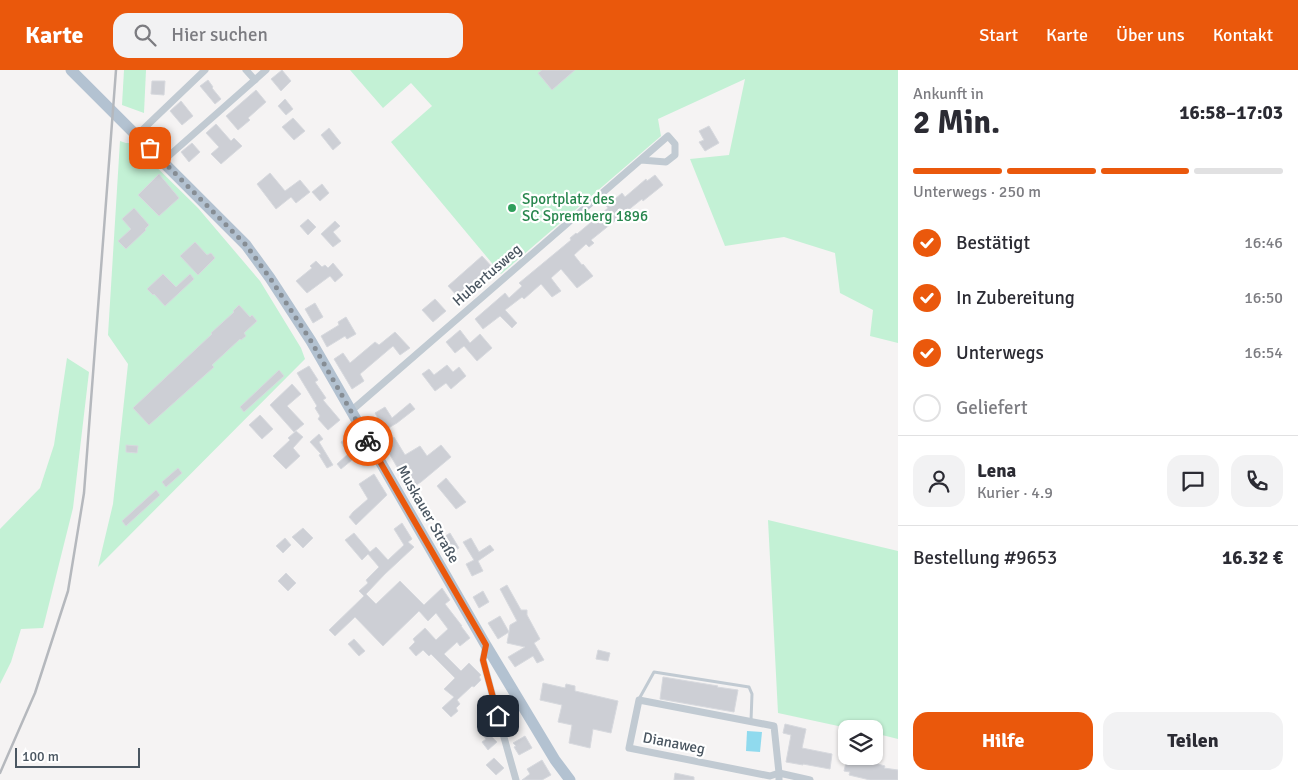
<!DOCTYPE html>
<html lang="de">
<head>
<meta charset="utf-8">
<style>
  :root { --surface:#fff; --page:#f2f2f3; --text:#2b2b33; --muted:#7c7c81; --line:#e1e1e2; --accent:#ea580c }
  body { margin:0; font-family:Signika,sans-serif; background:var(--page); color:var(--text); height:100vh; display:flex; flex-direction:column; font-size:19px; white-space:nowrap }
  * { box-sizing:border-box; margin:0 }
  p { font-size:16px; color:var(--muted) }
  .icon { flex:none; width:28px; height:28px; fill:none; stroke:currentColor; stroke-width:2; stroke-linecap:round; stroke-linejoin:round }
  .map { position:relative; flex:1; overflow:hidden }
  .drawer { display:flex; flex-direction:column; background:var(--surface); width:400px }
  .drawer>* { flex:none }
  .buttons { position:absolute; left:838px; top:650px; display:grid; gap:10px }
  .buttons a { display:grid; place-items:center; width:45px; height:45px; border-radius:10px; background:var(--surface); box-shadow:0 1px 4px #0004; font-size:25px }
  .scale { position:absolute; left:15px; bottom:12px; width:125px; box-sizing:border-box; padding-left:5px; border:2px solid #4a5661; border-top:0; font-size:14px; line-height:18px; white-space:nowrap; color:#4a5661; -webkit-text-stroke:4px #fff; paint-order:stroke }
  .pin { position:absolute; display:grid; place-items:center; width:42px; height:42px; color:#fff; margin:-21px; border-radius:10px; box-shadow:0 2px 8px #0006 }
  .courier { position:absolute; display:grid; place-items:center; width:50px; height:50px; margin:-25px; border:4px solid #ea580c; border-radius:50%; background:#fff; color:#222; box-shadow:0 1px 6px #0007 }
  .head em { font-style:normal; font-weight:700 }
  .head div { display:flex; flex-direction:column-reverse }
  .head { display:flex; align-items:center; justify-content:space-between; height:85px; padding:0 15px }
  h1 { font-size:32px; font-weight:700; line-height:38px }
  .bar { display:grid; grid-template-columns:repeat(4,1fr); gap:8px 5px; align-content:center; height:60px; padding:0 15px }
  .bar i { height:6px; border-radius:4px; background:var(--line) }
  .bar .selected { background:var(--accent) }
  .bar p { grid-column:span 4 }
  .line { display:flex; align-items:center; gap:12px; padding:0 15px; border-top:1px solid var(--line) }
  .line div { flex:1 }
  .round { display:grid; place-items:center; flex:none; width:52px; height:52px; border-radius:15px; background:var(--page) }
  ol { padding:0 15px; list-style:none }
  li { display:flex; align-items:center; gap:15px; height:55px }
  li p { margin-inline-start:auto }
  li .icon { padding:5px; border-radius:50%; background:var(--accent); color:#fff; stroke-width:4 }
  li:last-child { color:var(--muted) }
  li i { width:28px; height:28px; border:2px solid var(--line); border-radius:50% }
  .cta { display:flex; gap:10px; margin-top:auto; padding:10px 15px }
  .cta a { flex:1; height:58px; border-radius:15px; background:var(--accent); color:#fff; font-size:20px; font-weight:700; line-height:58px; text-align:center }
  .cta a+a { background:var(--page); color:var(--text) }
  header { display:flex; align-items:center; gap:30px; box-sizing:border-box; height:70px; padding:0 25px; background:var(--accent); color:#fff }
  header strong { font-size:24px }
  nav { display:flex; gap:28px; margin-inline-start:auto; font-size:18px }
  .search { width:350px; height:45px; background:var(--page); display:flex; align-items:center; gap:12px; box-sizing:border-box; padding:0 18px; border-radius:15px; color:var(--muted); font-size:19px }
  main { display:flex; flex:1; min-height:0 }
  .map>svg:first-child { display:block }
  .green { fill:#c3f1d5 }
  .water { fill:#90daee }
  .building { fill:#cdcfd5; stroke:#d7d9de }
  .lines { fill:none; stroke-linecap:round; stroke-linejoin:round }
  .service { stroke:#c1cad2; stroke-width:3 }
  .minor { stroke:#c1cad2; stroke-width:7 }
  .primary { stroke:#b3c2d1; stroke-width:11 }
  .rail { stroke:#b5b8bd; stroke-width:2.5 }
  .done { stroke:#868d94; stroke-width:5; stroke-dasharray:0 9 }
  .route { stroke:#ea580c; stroke-width:6 }
  .leisure-dot { fill:#2e9e5b; stroke:#fff; stroke-width:2 }
  .labels { text-anchor:middle; stroke-width:4.5; stroke-linejoin:round; paint-order:stroke }
  .leisure-label { font-size:15px; fill:#27864d; stroke:#fff; text-anchor:start }
  .street-label { font-size:15px; fill:#4a5661; stroke:#fff }
</style>
</head>
<body>
<header>
<strong>Karte</strong>
<div class="search"><svg class="icon" aria-label="search" viewBox="0 0 24 24"><circle cx="10" cy="10" r="6"/><path d="M15 15l6 6"/></svg>Hier suchen</div>
<nav><a>Start</a><a>Karte</a><a>Über uns</a><a>Kontakt</a></nav>
</header>
<main>
<div class="map">
<svg width="898" height="710" viewBox="0 0 898 710">
  <rect width="100%" height="100%" fill="#f5f3f3"/>
  <!-- green -->
  <g class="green">
    <path d="M 124,0 L 146,0 L 144,43 L 122,35 Z"/>
    <path d="M 350,0 L 898,0 L 898,273 L 870,266 L 873,240 L 840,223 L 835,183 L 784,167 L 725,176 L 690,89 L 729,85 L 745,9 L 658,49 L 661,66 L 501,204 L 391,72 L 432,36 L 411,13 L 383,38 Z"/>
    <path d="M 120,71 L 126,73 L 132,73 L 198,138 L 260,211 L 301,278 L 305,289 L 98,497 L 113,434 L 128,294 L 108,265 Z"/>
    <path d="M 67,288 L 89,302 L 73,438 L 43,558 L 21,559 L 11,592 L 0,614 L 0,459 L 40,418 L 54,375 Z"/>
    <path d="M 768,450 L 898,481 L 898,669 L 874,663 L 874,659 L 852,659 L 778,643 Z"/>
  </g>
  <!-- water -->
  <path class="water" d="M 747,661 L 762,662 L 760,682 L 746,681 Z"/>
  <!-- building -->
  <g class="building">
    <path d="M 282,0 L 291,11 L 281,21 L 271,9 Z"/>
    <path d="M 542,0 L 575,0 L 552,20 L 538,3 Z"/>
    <path d="M 208,10 L 213,17 L 212,18 L 221,29 L 215,34 L 200,16 Z"/>
    <path d="M 152,11 L 165,11 L 164,25 L 151,24 Z"/>
    <path d="M 256,20 L 266,32 L 248,48 L 250,50 L 238,60 L 226,46 Z"/>
    <path d="M 285,29 L 293,39 L 286,45 L 278,36 Z"/>
    <path d="M 181,31 L 193,46 L 182,55 L 170,41 Z"/>
    <path d="M 293,48 L 305,61 L 294,70 L 282,57 Z"/>
    <path d="M 216,54 L 231,71 L 234,68 L 242,76 L 221,94 L 211,84 L 219,77 L 206,63 Z"/>
    <path d="M 709,56 L 719,73 L 705,81 L 699,72 L 704,70 L 699,61 Z"/>
    <path d="M 329,58 L 341,73 L 333,80 L 321,65 Z"/>
    <path d="M 192,73 L 200,82 L 189,92 L 181,82 Z"/>
    <path d="M 270,103 L 285,121 L 300,110 L 310,122 L 296,133 L 291,127 L 276,139 L 257,114 Z"/>
    <path d="M 159,104 L 179,128 L 159,146 L 138,125 Z"/>
    <path d="M 655,105 L 663,115 L 643,131 L 642,129 L 596,166 L 591,170 L 594,173 L 589,177 L 586,174 L 574,185 L 582,195 L 583,194 L 593,206 L 577,218 L 561,199 L 551,208 L 561,221 L 552,227 L 541,214 L 524,229 L 522,227 L 505,240 L 517,253 L 512,258 L 500,246 L 483,259 L 475,249 L 505,223 L 509,228 L 522,216 L 519,213 L 571,170 L 570,168 L 576,163 L 577,164 L 608,138 L 605,134 L 607,133 L 606,132 L 613,126 L 615,129 L 622,123 L 625,127 L 646,109 L 647,111 Z"/>
    <path d="M 322,114 L 329,123 L 320,131 L 312,122 Z"/>
    <path d="M 134,138 L 149,155 L 145,159 L 146,160 L 126,179 L 118,171 L 131,159 L 122,149 Z"/>
    <path d="M 308,149 L 316,157 L 308,165 L 300,156 Z"/>
    <path d="M 335,151 L 340,156 L 333,162 L 341,171 L 333,177 L 321,164 Z"/>
    <path d="M 195,172 L 207,185 L 211,183 L 215,188 L 198,205 L 180,186 Z"/>
    <path d="M 482,186 L 494,199 L 460,229 L 448,216 Z"/>
    <path d="M 316,191 L 322,197 L 325,195 L 328,198 L 333,193 L 343,205 L 335,212 L 330,206 L 307,223 L 296,211 L 312,198 L 310,196 Z"/>
    <path d="M 163,204 L 176,217 L 190,204 L 194,209 L 165,236 L 154,224 L 153,225 L 147,219 Z"/>
    <path d="M 435,229 L 446,241 L 433,252 L 422,240 Z"/>
    <path d="M 315,233 L 323,247 L 313,253 L 305,239 Z"/>
    <path d="M 239,235 L 250,247 L 252,245 L 257,251 L 244,263 L 246,266 L 241,270 L 240,269 L 212,295 L 214,297 L 149,355 L 133,338 L 212,264 L 211,263 L 234,242 L 233,241 Z"/>
    <path d="M 346,247 L 356,264 L 347,269 L 345,266 L 327,277 L 321,266 L 339,255 L 338,252 Z"/>
    <path d="M 460,260 L 470,273 L 480,264 L 492,278 L 477,291 L 464,276 L 455,283 L 446,272 Z"/>
    <path d="M 395,262 L 410,278 L 400,285 L 393,276 L 360,304 L 364,311 L 352,319 L 334,289 L 343,283 L 350,293 L 375,272 L 379,275 Z"/>
    <path d="M 447,295 L 453,302 L 459,297 L 466,306 L 451,319 L 446,313 L 435,321 L 422,304 L 429,299 L 434,305 Z"/>
    <path d="M 309,296 L 318,310 L 315,312 L 326,328 L 323,330 L 340,350 L 328,360 L 318,349 L 320,346 L 315,338 L 317,336 L 297,303 Z"/>
    <path d="M 279,300 L 284,306 L 244,342 L 240,337 Z"/>
    <path d="M 292,314 L 301,324 L 287,336 L 304,354 L 294,362 L 270,335 Z"/>
    <path d="M 410,333 L 415,339 L 397,353 L 385,360 L 375,343 L 385,337 L 392,348 Z"/>
    <path d="M 260,345 L 273,359 L 262,369 L 249,355 Z"/>
    <path d="M 296,361 L 303,367 L 293,378 L 300,386 L 286,399 L 273,386 L 290,370 L 288,368 Z"/>
    <path d="M 319,364 L 323,369 L 319,372 L 333,395 L 327,398 L 319,385 L 321,384 L 310,372 Z"/>
    <path d="M 351,366 L 359,380 L 349,386 L 341,372 Z"/>
    <path d="M 394,367 L 405,385 L 420,376 L 427,386 L 441,375 L 451,387 L 421,412 L 410,419 L 383,373 Z"/>
    <path d="M 126,375 L 138,376 L 137,383 L 126,382 Z"/>
    <path d="M 348,384 L 352,390 L 341,399 L 337,394 Z"/>
    <path d="M 178,398 L 182,403 L 166,417 L 162,412 Z"/>
    <path d="M 374,404 L 387,425 L 356,455 L 349,447 L 353,442 L 368,429 L 359,414 Z"/>
    <path d="M 446,408 L 466,432 L 456,439 L 437,416 Z"/>
    <path d="M 156,420 L 160,425 L 126,456 L 122,451 Z"/>
    <path d="M 402,453 L 412,469 L 408,472 L 414,477 L 385,504 L 366,524 L 376,534 L 400,511 L 424,535 L 442,518 L 450,530 L 445,534 L 462,556 L 461,556 L 470,568 L 460,576 L 457,572 L 444,584 L 461,601 L 469,593 L 481,605 L 479,607 L 481,610 L 474,617 L 472,616 L 457,630 L 460,634 L 456,638 L 458,641 L 451,647 L 442,638 L 454,627 L 444,619 L 455,608 L 431,584 L 429,586 L 423,580 L 416,586 L 409,578 L 415,572 L 413,569 L 425,558 L 436,570 L 448,559 L 436,543 L 428,551 L 419,541 L 383,576 L 355,547 L 335,566 L 329,560 L 364,526 L 359,521 L 368,513 L 366,510 L 379,497 L 368,484 L 362,490 L 345,470 L 354,463 L 370,482 L 376,477 L 388,490 L 404,475 L 394,459 Z"/>
    <path d="M 303,458 L 313,468 L 303,478 L 292,467 Z"/>
    <path d="M 450,463 L 459,478 L 448,484 L 439,470 Z"/>
    <path d="M 285,468 L 291,475 L 283,483 L 276,476 Z"/>
    <path d="M 471,468 L 479,482 L 490,475 L 494,480 L 478,491 L 483,501 L 472,506 L 466,494 L 474,490 L 463,472 Z"/>
    <path d="M 286,503 L 296,513 L 288,521 L 278,511 Z"/>
    <path d="M 507,515 L 521,540 L 527,540 L 527,545 L 540,569 L 534,573 L 544,590 L 537,593 L 533,586 L 515,597 L 508,587 L 525,577 L 507,573 L 509,562 L 498,569 L 488,553 L 500,546 L 509,562 L 510,555 L 517,551 L 500,519 Z"/>
    <path d="M 483,521 L 489,532 L 479,538 L 473,527 Z"/>
    <path d="M 354,569 L 365,581 L 359,586 L 348,574 Z"/>
    <path d="M 598,580 L 610,583 L 608,591 L 596,589 Z"/>
    <path d="M 663,607 L 718,616 L 717,617 L 738,620 L 734,642 L 660,629 Z"/>
    <path d="M 543,613 L 565,618 L 566,614 L 575,616 L 575,621 L 618,631 L 611,663 L 593,659 L 590,678 L 569,673 L 572,655 L 558,652 L 562,635 L 540,630 Z"/>
    <path d="M 785,654 L 806,659 L 802,678 L 832,684 L 830,699 L 803,694 L 803,695 L 786,692 L 791,665 L 783,663 Z"/>
    <path d="M 485,655 L 490,661 L 490,665 L 497,672 L 488,680 L 482,672 L 486,669 L 479,661 Z"/>
    <path d="M 525,666 L 532,678 L 519,685 L 514,677 L 516,676 L 513,673 Z"/>
    <path d="M 494,688 L 504,698 L 496,705 L 486,695 Z"/>
    <path d="M 847,688 L 871,693 L 871,692 L 885,696 L 884,698 L 898,700 L 898,710 L 870,710 L 849,705 L 850,702 L 844,701 Z"/>
    <path d="M 542,690 L 551,705 L 542,710 L 522,710 L 530,704 L 527,699 Z"/>
    <path d="M 675,703 L 694,707 L 694,710 L 674,710 Z"/>
  </g>
  <g class="lines">
    <!-- service -->
    <path class="service" d="M 639,629 L 654,602 L 749,617 L 752,624 L 751,651"/>
    <!-- minor -->
    <g class="minor">
      <path d="M 246,0 L 255,10"/>
      <path d="M 137,65 L 205,0"/>
      <path d="M 163,91 L 266,0"/>
      <path d="M 351,341 L 668,66 L 675,74 L 675,85 L 666,92 L 641,90"/>
      <path d="M 486,575 L 483,590 L 498,646 L 516,710"/>
      <path d="M 639,630 L 774,656 L 779,703 L 770,706 L 629,678 Z"/>
      <path d="M 779,710 L 779,703 L 810,710"/>
    </g>
    <!-- primary -->
    <path class="primary" d="M 71,0 L 246,175 L 270,208 L 311,271 L 484,572 L 555,690 L 570,710"/>
    <!-- rail -->
    <path class="rail" d="M 0,703 L 35,623 L 68,521 L 84,423 L 116,0"/>
  </g>
  <g class="lines">
    <!-- done -->
    <path class="done" d="M 150,78 L 246,175 L 270,208 L 311,271 L 368,371"/>
    <!-- route -->
    <path class="route" d="M 368,371 L 486,575 L 483,590 L 498,646"/>
  </g>
  <!-- markers -->
  <circle class="leisure-dot" cx="512" cy="138" r="5"/>
  <g class="labels">
    <!-- leisure labels -->
    <g class="leisure-label">
      <text x="522" y="134">Sportplatz des<tspan x="522" dy="17">SC Spremberg 1896</tspan></text>
    </g>
    <!-- street labels -->
    <g class="street-label">
      <text transform="translate(487 205) rotate(-41)" y="5">Hubertusweg</text>
      <text transform="translate(428 444) rotate(60)" y="5">Muskauer Straße</text>
      <text transform="translate(674 673) rotate(11)" y="5">Dianaweg</text>
    </g>
  </g>
</svg>
<div class="buttons">
<a><svg class="icon" aria-label="layers" viewBox="0 0 24 24"><path d="M12 4l9 5-9 5-9-5zM3 14l9 5 9-5"/></svg></a>
</div>
<div class="scale">100 m</div>
<div class="pin" style="left:150px;top:78px;background:#ea580c"><svg class="icon" aria-label="bag" viewBox="0 0 24 24"><path d="M5 8h14l-1 12H6zM9 8a3 3 0 0 1 6 0"/></svg></div>
<div class="pin" style="left:498px;top:646px;background:#1f2937"><svg class="icon" aria-label="home" viewBox="0 0 24 24"><path d="M3 11l9-7 9 7M6 9v11h12V9"/></svg></div>
<div class="courier" style="left:368px;top:371px"><svg class="icon" aria-label="bike" viewBox="0 0 24 24"><circle cx="6" cy="16" r="4"/><circle cx="18" cy="16" r="4"/><path d="M6 16l4-8h5l3 8M10 8l3 8H6M13 5h3"/></svg></div>
</div>
<section class="drawer">
<div class="head"><div><h1>2 Min.</h1><p>Ankunft in</p></div><em>16:58–17:03</em></div>
<div class="bar"><i class="selected"></i><i class="selected"></i><i class="selected"></i><i></i><p>Unterwegs · 250 m</p></div>
<ol>
<li><svg class="icon" aria-label="check" viewBox="0 0 24 24"><path d="M5 12l5 5 9-10"/></svg>Bestätigt<p>16:46</p></li>
<li><svg class="icon" aria-label="check" viewBox="0 0 24 24"><path d="M5 12l5 5 9-10"/></svg>In Zubereitung<p>16:50</p></li>
<li><svg class="icon" aria-label="check" viewBox="0 0 24 24"><path d="M5 12l5 5 9-10"/></svg>Unterwegs<p>16:54</p></li>
<li><i></i>Geliefert</li>
</ol>
<div class="line" style="height:90px"><a class="round"><svg class="icon" aria-label="person" viewBox="0 0 24 24"><circle cx="12" cy="8" r="4"/><path d="M4 21q1-7 8-7t8 7"/></svg></a><div><b>Lena</b><p>Kurier · 4.9</p></div><a class="round"><svg class="icon" aria-label="chat" viewBox="0 0 24 24"><path d="M4 5h16v11H9l-5 4z"/></svg></a><a class="round"><svg class="icon" aria-label="phone" viewBox="0 0 24 24"><path d="M5 4h4l2 5-3 2q2 4 5 5l2-3 5 2v4C11 20 4 13 5 4z"/></svg></a></div>
<div class="line" style="height:65px"><div>Bestellung #9653</div><b>16.32 €</b></div>
<div class="cta"><a>Hilfe</a><a>Teilen</a></div>
</section>
</main>
</body>
</html>
